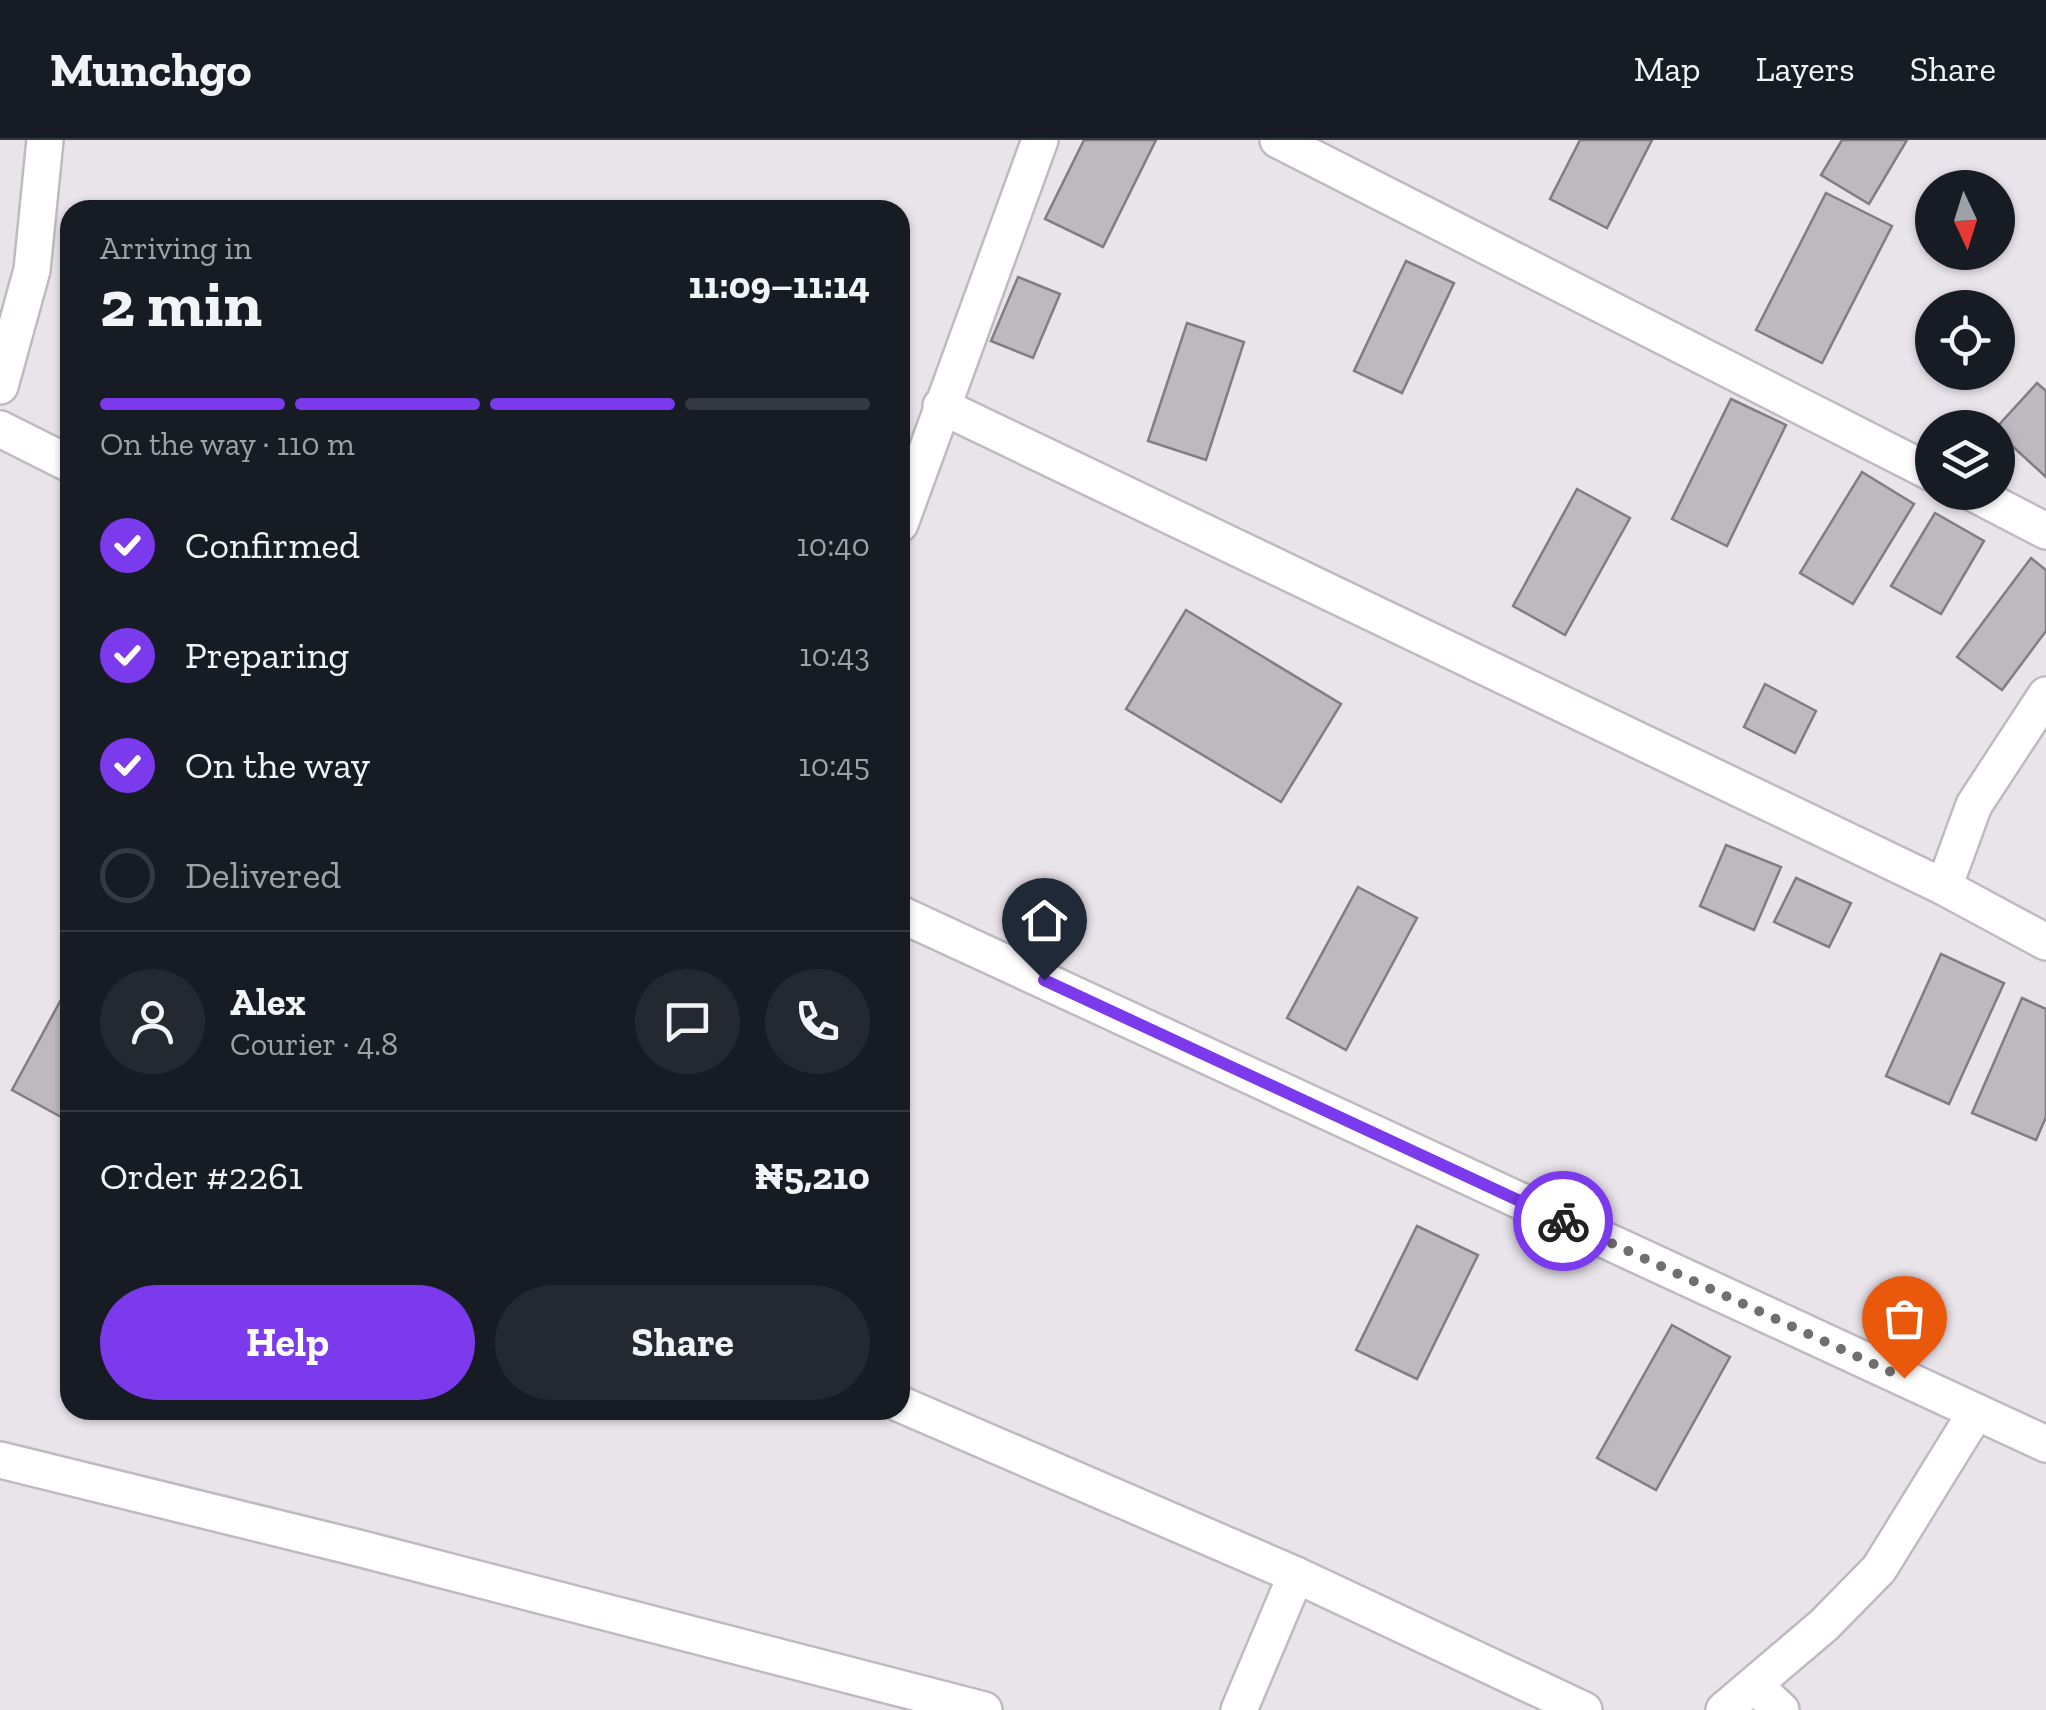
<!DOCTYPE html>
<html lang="en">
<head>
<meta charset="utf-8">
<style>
  :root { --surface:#171b24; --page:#242831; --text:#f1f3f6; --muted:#9ea1a6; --line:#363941; --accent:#7c3aed }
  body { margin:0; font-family:"Zilla Slab",serif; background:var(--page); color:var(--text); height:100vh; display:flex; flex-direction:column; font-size:38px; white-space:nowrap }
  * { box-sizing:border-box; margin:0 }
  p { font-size:32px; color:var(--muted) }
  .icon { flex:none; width:55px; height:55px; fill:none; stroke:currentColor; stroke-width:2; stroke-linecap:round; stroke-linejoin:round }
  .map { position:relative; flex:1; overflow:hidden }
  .details { position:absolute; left:60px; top:60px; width:850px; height:1220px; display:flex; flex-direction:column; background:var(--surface); border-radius:30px; box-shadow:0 2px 8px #0004 }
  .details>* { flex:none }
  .needle { width:65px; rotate:176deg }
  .tools { position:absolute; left:1915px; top:30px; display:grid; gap:20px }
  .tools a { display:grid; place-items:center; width:100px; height:100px; border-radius:50%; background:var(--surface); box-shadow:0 2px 8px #0004; font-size:50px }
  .pin { position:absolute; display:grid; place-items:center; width:85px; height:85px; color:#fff; margin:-102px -42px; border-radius:50% 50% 50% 0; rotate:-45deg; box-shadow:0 0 10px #0007 }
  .pin .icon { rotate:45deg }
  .courier { position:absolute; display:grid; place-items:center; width:100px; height:100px; margin:-50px; border:8px solid #7c3aed; border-radius:50%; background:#fff; color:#222; box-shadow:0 2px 12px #0007 }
  .head em { font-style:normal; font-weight:700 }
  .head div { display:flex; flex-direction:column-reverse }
  .head { display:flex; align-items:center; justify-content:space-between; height:170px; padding:0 40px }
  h1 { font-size:65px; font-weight:700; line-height:75px }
  .bar { display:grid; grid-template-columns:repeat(4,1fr); gap:15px 10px; align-content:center; height:120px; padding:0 40px }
  .bar i { height:12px; border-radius:8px; background:var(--line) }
  .bar .selected { background:var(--accent) }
  .bar p { grid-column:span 4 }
  .line { display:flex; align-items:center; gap:25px; padding:0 40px; border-top:2px solid var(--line) }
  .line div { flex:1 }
  .round { display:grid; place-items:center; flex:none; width:105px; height:105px; border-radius:52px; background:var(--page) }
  ol { padding:0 40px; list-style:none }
  li { display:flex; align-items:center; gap:30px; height:110px }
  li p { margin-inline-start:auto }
  li .icon { padding:10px; border-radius:50%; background:var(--accent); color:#fff; stroke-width:4 }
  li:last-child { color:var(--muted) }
  li i { width:55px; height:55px; border:5px solid var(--line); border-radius:50% }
  .button { display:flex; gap:20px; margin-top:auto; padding:20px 40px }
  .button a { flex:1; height:115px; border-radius:60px; background:var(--accent); color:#fff; font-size:40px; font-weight:700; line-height:115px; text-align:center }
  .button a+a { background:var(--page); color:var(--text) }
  header { display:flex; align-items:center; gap:60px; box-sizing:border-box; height:140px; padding:0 50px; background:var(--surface); border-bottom:2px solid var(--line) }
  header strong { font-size:48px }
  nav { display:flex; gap:55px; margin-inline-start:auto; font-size:35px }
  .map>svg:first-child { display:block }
  .building { fill:#beb9bf; stroke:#817d82; stroke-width:2.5 }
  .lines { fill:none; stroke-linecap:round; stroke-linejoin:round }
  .minor-casing { stroke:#bebac0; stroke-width:40 }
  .minor { stroke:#fff; stroke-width:35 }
  .done { stroke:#716e72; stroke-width:10; stroke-dasharray:0 18 }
  .route { stroke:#7c3aed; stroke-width:12 }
</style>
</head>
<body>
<header>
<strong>Munchgo</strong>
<nav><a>Map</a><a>Layers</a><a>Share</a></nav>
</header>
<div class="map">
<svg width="2046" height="1570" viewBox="0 0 2046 1570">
  <rect width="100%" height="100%" fill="#e9e4ea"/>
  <!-- building -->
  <g class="building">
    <path d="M 1084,0 L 1156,0 L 1103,107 L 1045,79 Z"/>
    <path d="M 1580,0 L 1652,0 L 1607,88 L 1550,59 Z"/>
    <path d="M 1842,0 L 1907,0 L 1869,64 L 1821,35 Z"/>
    <path d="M 1826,53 L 1892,86 L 1822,223 L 1756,190 Z"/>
    <path d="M 1406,121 L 1454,143 L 1402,253 L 1354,231 Z"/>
    <path d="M 1018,137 L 1060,154 L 1033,218 L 991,201 Z"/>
    <path d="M 1187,183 L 1244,202 L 1206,320 L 1148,301 Z"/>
    <path d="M 2037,243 L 2046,251 L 2046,337 L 1998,293 L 1996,288 Z"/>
    <path d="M 1731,259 L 1786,285 L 1727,406 L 1672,379 Z"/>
    <path d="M 1862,332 L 1914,364 L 1853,464 L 1800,433 Z"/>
    <path d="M 1577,349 L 1630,378 L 1565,495 L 1513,466 Z"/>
    <path d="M 1935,373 L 1984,401 L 1941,474 L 1891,446 Z"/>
    <path d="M 2031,418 L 2046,430 L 2046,491 L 2002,550 L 1957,517 Z"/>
    <path d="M 1186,470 L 1341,564 L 1281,662 L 1126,569 Z"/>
    <path d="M 1765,544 L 1816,571 L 1795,613 L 1744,587 Z"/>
    <path d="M 1726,705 L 1781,727 L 1754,790 L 1700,766 Z"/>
    <path d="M 1796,738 L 1851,763 L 1829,807 L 1774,782 Z"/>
    <path d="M 1358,747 L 1417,778 L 1346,910 L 1287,878 Z"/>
    <path d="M 1941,814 L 2004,843 L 1949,964 L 1886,936 Z"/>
    <path d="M 70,843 L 70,982 L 12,950 Z"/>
    <path d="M 2022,858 L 2046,869 L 2046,977 L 2036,1000 L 1972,973 Z"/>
    <path d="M 1417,1086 L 1478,1115 L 1417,1239 L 1356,1210 Z"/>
    <path d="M 1672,1185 L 1730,1217 L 1656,1350 L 1597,1318 Z"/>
  </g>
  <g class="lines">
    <!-- minor casing -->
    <g class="minor-casing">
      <g id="minor">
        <path d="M 1278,0 L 1932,333"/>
        <path d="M 0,246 L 32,130 L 45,0"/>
        <path d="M 941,266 L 1944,747 L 1974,665 L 2046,555"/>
        <path d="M 0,289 L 70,324"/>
        <path d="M 1971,352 L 2046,391"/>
        <path d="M 900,384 L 1040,0"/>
        <path d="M 1944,747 L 2046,802"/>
        <path d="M 900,774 L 2046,1304"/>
        <path d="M 900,1264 L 1296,1435 L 1584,1570"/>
        <path d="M 0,1320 L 358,1408 L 984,1570"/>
        <path d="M 1755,1546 L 1781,1570"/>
        <path d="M 1239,1570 L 1296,1435"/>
        <path d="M 1724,1570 L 1824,1485 L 1879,1429 L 1976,1272"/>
      </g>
    </g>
    <!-- minor -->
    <use href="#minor" class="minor"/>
  </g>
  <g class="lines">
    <!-- done -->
    <path class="done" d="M 1563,1081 L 1904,1238"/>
    <!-- route -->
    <path class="route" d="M 1044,840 L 1563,1081"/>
  </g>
</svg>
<div class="tools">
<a><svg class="needle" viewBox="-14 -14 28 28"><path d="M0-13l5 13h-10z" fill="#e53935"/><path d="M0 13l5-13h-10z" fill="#9ea1a6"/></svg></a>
<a><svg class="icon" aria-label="locate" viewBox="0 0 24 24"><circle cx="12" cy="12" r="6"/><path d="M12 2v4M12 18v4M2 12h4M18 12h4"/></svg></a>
<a><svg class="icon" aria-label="layers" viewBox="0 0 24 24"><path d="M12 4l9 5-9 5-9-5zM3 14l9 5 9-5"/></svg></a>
</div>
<div class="pin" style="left:1904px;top:1238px;background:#ea580c"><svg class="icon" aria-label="bag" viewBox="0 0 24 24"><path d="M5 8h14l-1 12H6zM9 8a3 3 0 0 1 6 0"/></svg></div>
<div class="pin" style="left:1044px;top:840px;background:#1f2937"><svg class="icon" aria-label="home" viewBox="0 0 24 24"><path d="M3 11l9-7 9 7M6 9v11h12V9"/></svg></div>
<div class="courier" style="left:1563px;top:1081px"><svg class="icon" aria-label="bike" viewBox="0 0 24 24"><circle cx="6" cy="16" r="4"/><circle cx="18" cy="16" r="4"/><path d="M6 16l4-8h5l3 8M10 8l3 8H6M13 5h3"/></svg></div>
<section class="details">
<div class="head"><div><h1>2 min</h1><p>Arriving in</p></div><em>11:09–11:14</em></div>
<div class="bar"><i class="selected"></i><i class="selected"></i><i class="selected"></i><i></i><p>On the way · 110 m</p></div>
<ol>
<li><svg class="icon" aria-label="check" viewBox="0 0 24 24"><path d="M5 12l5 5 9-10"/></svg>Confirmed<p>10:40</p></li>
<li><svg class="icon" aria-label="check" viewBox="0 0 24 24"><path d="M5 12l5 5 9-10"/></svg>Preparing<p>10:43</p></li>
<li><svg class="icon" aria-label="check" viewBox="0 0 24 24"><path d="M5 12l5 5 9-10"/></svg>On the way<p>10:45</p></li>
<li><i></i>Delivered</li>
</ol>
<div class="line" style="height:180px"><a class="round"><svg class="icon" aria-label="person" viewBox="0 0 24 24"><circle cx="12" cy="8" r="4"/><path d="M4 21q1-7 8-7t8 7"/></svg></a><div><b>Alex</b><p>Courier · 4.8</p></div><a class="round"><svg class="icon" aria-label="chat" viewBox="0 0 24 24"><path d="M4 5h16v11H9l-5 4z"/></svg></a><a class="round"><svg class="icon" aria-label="phone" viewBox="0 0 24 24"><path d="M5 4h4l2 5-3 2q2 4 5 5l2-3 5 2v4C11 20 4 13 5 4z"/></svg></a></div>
<div class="line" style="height:130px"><div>Order #2261</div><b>₦5,210</b></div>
<div class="button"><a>Help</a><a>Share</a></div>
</section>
</div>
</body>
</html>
